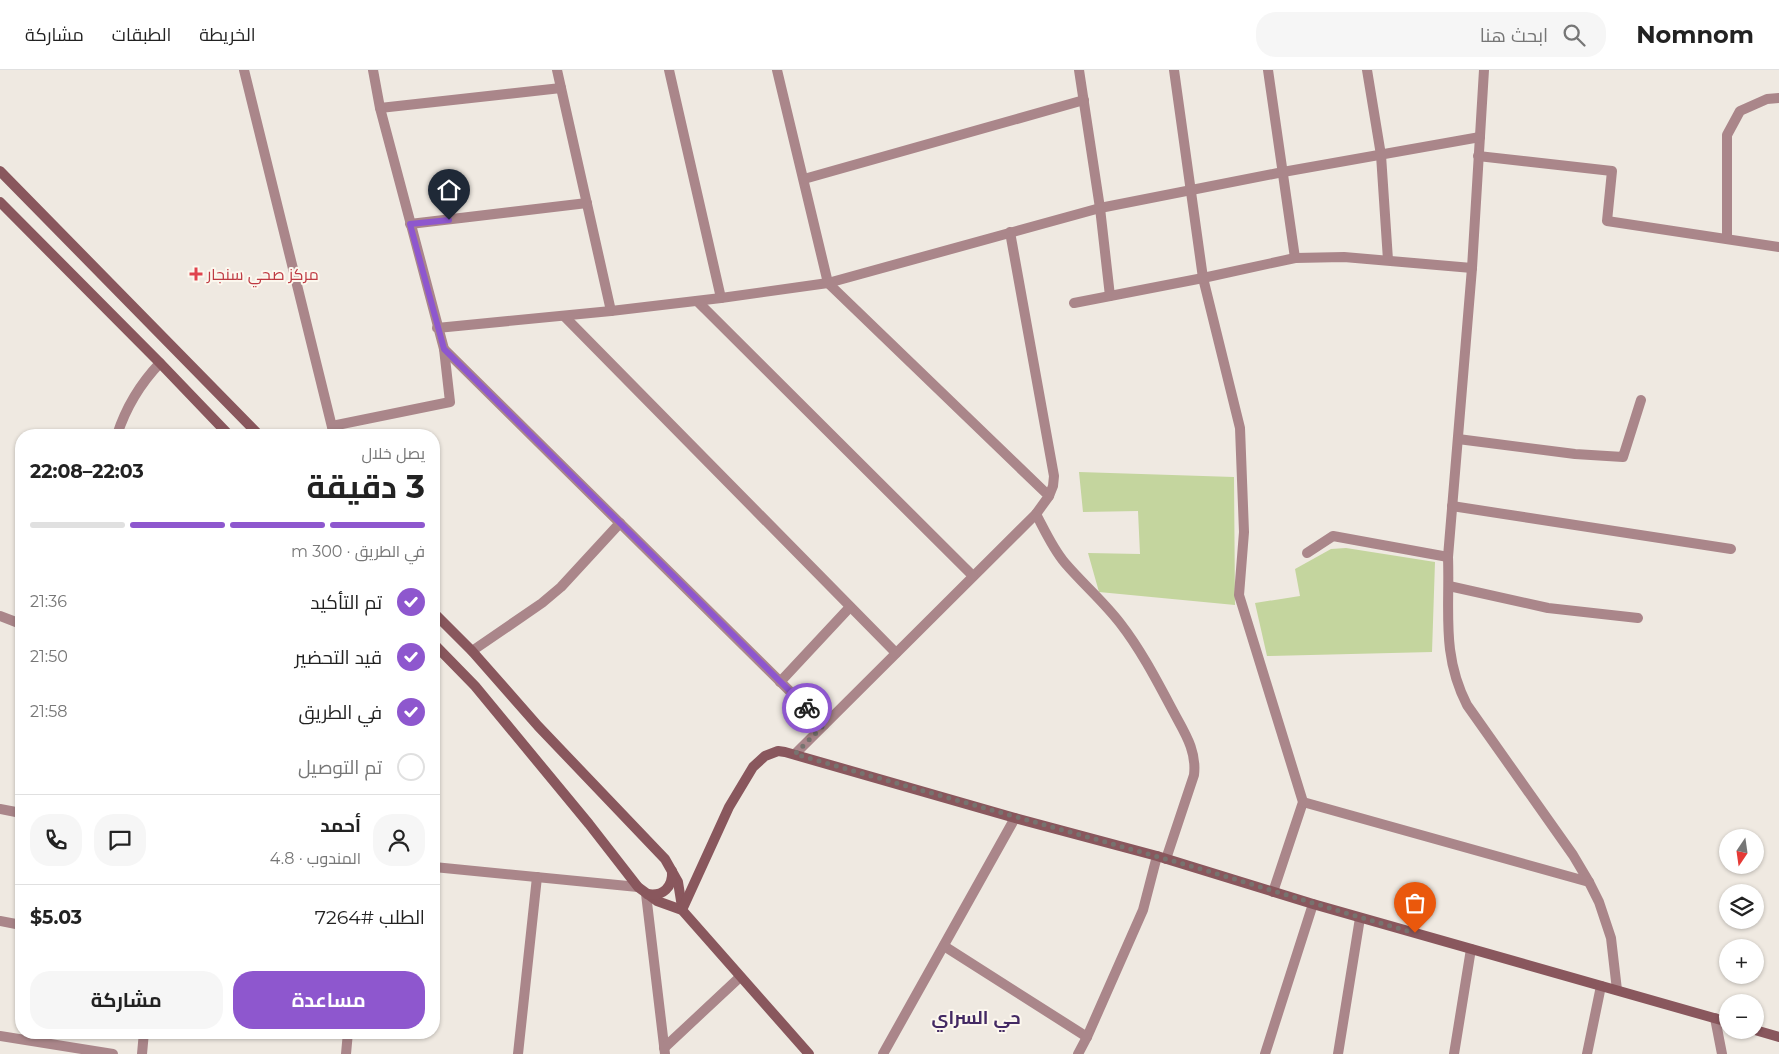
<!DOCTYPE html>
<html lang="ar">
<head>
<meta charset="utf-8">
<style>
  :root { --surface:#fff; --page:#f6f6f6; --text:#222; --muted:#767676; --line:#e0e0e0; --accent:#8e57ce }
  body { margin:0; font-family:Montserrat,Cairo,sans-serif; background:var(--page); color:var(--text); direction:rtl; height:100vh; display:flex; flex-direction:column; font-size:19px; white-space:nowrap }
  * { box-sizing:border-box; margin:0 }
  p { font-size:16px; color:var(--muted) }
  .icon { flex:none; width:28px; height:28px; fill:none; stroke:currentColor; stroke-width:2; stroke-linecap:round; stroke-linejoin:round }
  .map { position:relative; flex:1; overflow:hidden; direction:ltr }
  .drawer { position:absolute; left:15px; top:359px; width:425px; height:610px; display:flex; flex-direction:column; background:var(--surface); border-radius:20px; box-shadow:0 1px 4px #0004; direction:rtl }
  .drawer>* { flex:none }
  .needle { width:32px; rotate:193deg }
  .tools { position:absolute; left:1719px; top:759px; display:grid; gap:10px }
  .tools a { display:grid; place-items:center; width:45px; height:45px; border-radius:50%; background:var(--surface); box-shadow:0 1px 4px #0004; font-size:25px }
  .pin { position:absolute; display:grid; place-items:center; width:42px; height:42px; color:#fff; margin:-51px -21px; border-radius:50% 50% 50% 0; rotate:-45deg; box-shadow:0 0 5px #0007 }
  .pin .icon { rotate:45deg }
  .courier { position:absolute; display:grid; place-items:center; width:50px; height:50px; margin:-25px; border:4px solid #8e57ce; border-radius:50%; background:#fff; color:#222; box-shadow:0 1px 6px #0007 }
  .summary em { font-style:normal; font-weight:700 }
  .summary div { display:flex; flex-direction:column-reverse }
  .summary { display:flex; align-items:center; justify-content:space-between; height:85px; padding:0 15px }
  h1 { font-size:32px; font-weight:700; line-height:38px }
  .bar { display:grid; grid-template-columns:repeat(4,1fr); gap:8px 5px; align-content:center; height:60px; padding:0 15px }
  .bar i { height:6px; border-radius:4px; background:var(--line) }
  .bar .on { background:var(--accent) }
  .bar p { grid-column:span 4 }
  .line { display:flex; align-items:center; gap:12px; padding:0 15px; border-top:1px solid var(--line) }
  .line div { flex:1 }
  .round { display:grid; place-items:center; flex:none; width:52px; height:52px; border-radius:20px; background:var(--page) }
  ol { padding:0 15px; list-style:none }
  li { display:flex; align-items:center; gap:15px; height:55px }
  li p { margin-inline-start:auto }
  li .icon { padding:5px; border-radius:50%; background:var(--accent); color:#fff; stroke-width:4 }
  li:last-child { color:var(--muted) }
  li i { width:28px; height:28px; border:2px solid var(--line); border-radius:50% }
  .cta { display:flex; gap:10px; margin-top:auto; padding:10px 15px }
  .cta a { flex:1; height:58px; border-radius:20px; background:var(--accent); color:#fff; font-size:20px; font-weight:700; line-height:58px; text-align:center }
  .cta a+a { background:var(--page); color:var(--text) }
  header { display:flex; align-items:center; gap:30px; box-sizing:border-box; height:70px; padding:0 25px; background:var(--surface); border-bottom:1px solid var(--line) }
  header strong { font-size:24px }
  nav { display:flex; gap:28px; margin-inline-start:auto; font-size:18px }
  .search { width:350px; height:45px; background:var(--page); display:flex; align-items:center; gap:12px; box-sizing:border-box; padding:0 18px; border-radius:20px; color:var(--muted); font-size:19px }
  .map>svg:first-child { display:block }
  .green { fill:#c4d59e }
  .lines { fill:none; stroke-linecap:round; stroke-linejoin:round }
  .street { stroke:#aa868a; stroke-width:10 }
  .secondary { stroke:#89575d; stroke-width:10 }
  .done { stroke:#77736f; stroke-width:5; stroke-dasharray:0 9 }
  .route { stroke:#8e57ce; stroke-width:6 }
  .health-dot { fill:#e0444e; stroke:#fcf7ee; stroke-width:2 }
  .labels { text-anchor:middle; stroke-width:4; stroke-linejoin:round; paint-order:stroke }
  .health-label { font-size:16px; fill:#be3a42; stroke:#fcf7ee; text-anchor:start }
  .neighbourhood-label { font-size:18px; font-weight:bold; fill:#432963; stroke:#fcf7ee }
</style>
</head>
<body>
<header>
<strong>Nomnom</strong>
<div class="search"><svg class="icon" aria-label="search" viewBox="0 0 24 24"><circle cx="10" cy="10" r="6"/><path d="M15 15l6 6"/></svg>ابحث هنا</div>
<nav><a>الخريطة</a><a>الطبقات</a><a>مشاركة</a></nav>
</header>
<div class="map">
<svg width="1779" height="984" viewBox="0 0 1779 984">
  <rect width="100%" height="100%" fill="#efe9e1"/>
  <!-- green -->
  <g class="green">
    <path d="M 1079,402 L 1234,407 L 1235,535 L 1099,522 L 1088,483 L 1140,484 L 1138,441 L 1083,442 Z"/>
    <path d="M 1346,478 L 1435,492 L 1432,582 L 1267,586 L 1255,533 L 1300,526 L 1295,499 L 1331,479 Z"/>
  </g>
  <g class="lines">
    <!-- street -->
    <g class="street">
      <path d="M 244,0 L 334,365"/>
      <path d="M 557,0 L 611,241"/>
      <path d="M 669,0 L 721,228"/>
      <path d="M 777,0 L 828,213 L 1049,426 L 1036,444 L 795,684"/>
      <path d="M 1079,0 L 1100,138 L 1110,226"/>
      <path d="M 1174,0 L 1203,208 L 1240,358 L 1244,462 L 1239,525 L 1303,732 L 1273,822"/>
      <path d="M 1268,0 L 1295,188"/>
      <path d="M 1367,0 L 1381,85 L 1388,190"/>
      <path d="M 1484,0 L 1472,198 L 1448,487 C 1450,541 1441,584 1467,635 L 1573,785 L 1589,812 L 1599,832 L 1611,868 L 1617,920"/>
      <path d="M 380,38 L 561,18"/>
      <path d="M 1478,86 L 1612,101 L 1607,151 L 1779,177"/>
      <path d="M 804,109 L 1084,30"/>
      <path d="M 410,154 L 587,133"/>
      <path d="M 1010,162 L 1054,406 L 1053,416 L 1049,426"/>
      <path d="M 1727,168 L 1727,65 L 1740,41 L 1767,29 L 1779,28"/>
      <path d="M 697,231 L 973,506"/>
      <path d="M 1074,233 L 1203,208 L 1295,188 L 1344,187 L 1472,198"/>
      <path d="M 564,246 L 896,583"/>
      <path d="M 437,258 L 611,241 L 721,228 L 828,213 L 1100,138 L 1283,102 L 1480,67"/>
      <path d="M 444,279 L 824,655"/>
      <path d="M 332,356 L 450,332 L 444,279 L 380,38 L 373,0"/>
      <path d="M 117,365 C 126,337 140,314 160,293"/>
      <path d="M 1458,369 L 1575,384 L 1623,387 L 1641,330"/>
      <path d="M 1452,436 L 1731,479"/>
      <path d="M 1036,444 C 1045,461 1053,479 1065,493 C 1083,514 1103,531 1120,553 C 1141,580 1157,611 1173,641 C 1184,662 1197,680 1194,705 L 1166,789"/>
      <path d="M 1307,483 L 1333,466 L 1448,487"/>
      <path d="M 1449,516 L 1548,538 L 1638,548"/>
      <path d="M 0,546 L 21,554"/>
      <path d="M 472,581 L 542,533 L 561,517 L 620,453"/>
      <path d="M 780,612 L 850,537"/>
      <path d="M 1303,732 L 1589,812"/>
      <path d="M 0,739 L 21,743"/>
      <path d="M 434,797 L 638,817"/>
      <path d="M 646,824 L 665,984"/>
      <path d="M 0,851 L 21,855"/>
      <path d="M 944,876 L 1087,967"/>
      <path d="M 1715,948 L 1722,984"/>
      <path d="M 0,966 L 113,984"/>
      <path d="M 664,978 L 740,907"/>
      <path d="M 142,984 L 144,962"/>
      <path d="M 346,984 L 348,962"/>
      <path d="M 518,984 L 537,807"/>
      <path d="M 883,984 L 1015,748"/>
      <path d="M 1078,984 L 1087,967 L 1143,840 L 1157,786"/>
      <path d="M 1265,984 L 1313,834"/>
      <path d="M 1338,984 L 1360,848"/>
      <path d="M 1454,984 L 1471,879"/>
      <path d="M 1587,984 L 1601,916"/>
    </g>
    <!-- secondary -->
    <g class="secondary">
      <path d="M 0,101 L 259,365"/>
      <path d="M 0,132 L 160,293 L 229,365"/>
      <path d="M 434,543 L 472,581 L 538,656 L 665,789 L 678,812 L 682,837"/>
      <path d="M 434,574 L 475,616 L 589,754 L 638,817 L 657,831 L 682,840 L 809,984"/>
      <path d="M 647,824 C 663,827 673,817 672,801"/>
      <path d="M 682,840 L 729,737 L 753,697 L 765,686 L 778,681 L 785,682 L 1015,748 L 1157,786 L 1313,834 L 1728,952"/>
      <path d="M 1755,960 L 1779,967"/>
    </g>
  </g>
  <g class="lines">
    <!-- done -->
    <path class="done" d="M 807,638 L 824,655 L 795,684 C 915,719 1035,752 1155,786 C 1242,810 1328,839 1415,863"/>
    <!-- route -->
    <path class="route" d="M 449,150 L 410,154 L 444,279 L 807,638"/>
  </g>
  <!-- markers -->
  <path class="health-dot" d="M193.5 196.5h5v5h5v5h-5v5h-5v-5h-5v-5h5z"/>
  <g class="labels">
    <!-- health labels -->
    <g class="health-label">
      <text x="207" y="210">مركز صحي سنجار</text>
    </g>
    <!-- neighbourhood labels -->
    <g class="neighbourhood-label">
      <text x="976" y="954">حي السراي</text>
    </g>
  </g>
</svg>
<div class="tools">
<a><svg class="needle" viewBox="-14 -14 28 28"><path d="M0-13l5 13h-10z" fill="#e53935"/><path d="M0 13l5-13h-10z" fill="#767676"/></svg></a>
<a><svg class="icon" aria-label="layers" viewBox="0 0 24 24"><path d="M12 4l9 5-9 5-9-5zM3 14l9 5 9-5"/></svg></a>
<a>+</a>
<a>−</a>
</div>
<div class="pin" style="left:1415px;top:863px;background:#ea580c"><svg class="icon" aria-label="bag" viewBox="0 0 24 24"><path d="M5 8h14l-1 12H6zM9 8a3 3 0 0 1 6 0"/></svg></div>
<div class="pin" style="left:449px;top:150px;background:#1f2937"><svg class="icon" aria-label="home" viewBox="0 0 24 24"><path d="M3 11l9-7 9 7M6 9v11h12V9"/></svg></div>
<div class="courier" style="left:807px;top:638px"><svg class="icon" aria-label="bike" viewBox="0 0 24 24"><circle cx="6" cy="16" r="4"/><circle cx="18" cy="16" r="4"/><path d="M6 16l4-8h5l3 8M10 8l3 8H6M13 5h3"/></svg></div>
<section class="drawer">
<div class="summary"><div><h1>3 دقيقة</h1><p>يصل خلال</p></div><em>22:03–22:08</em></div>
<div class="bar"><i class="on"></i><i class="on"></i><i class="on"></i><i></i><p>في الطريق · 300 m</p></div>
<ol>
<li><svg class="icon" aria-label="check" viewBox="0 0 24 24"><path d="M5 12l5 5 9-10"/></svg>تم التأكيد<p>21:36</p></li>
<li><svg class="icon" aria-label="check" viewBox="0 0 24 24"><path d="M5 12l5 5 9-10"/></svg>قيد التحضير<p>21:50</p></li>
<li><svg class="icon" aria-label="check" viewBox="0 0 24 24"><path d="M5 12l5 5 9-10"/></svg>في الطريق<p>21:58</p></li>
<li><i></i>تم التوصيل</li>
</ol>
<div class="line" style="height:90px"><a class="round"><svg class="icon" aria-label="person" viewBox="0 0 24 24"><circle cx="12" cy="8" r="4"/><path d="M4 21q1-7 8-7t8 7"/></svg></a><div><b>أحمد</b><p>المندوب · 4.8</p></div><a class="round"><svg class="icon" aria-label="chat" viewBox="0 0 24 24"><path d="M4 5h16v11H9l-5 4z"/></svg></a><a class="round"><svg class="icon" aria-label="phone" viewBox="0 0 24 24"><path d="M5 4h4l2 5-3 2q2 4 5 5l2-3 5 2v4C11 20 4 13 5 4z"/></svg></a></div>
<div class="line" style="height:65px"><div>الطلب #7264</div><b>$5.03</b></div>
<div class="cta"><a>مساعدة</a><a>مشاركة</a></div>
</section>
</div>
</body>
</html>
